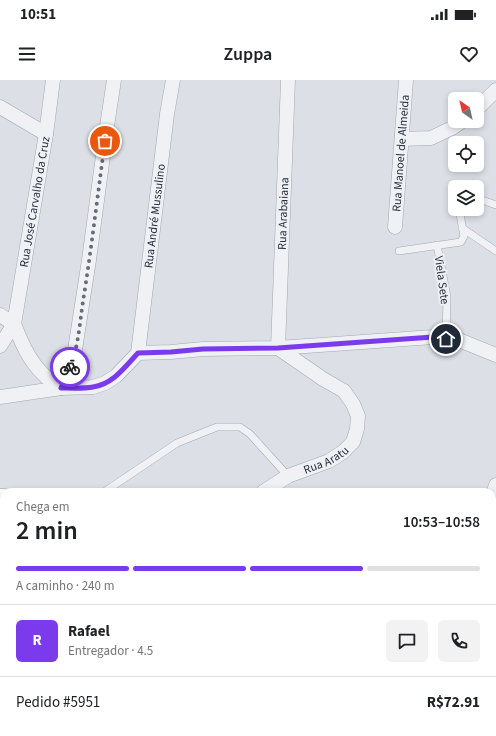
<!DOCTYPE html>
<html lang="pt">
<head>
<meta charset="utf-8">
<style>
  :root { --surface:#fff; --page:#f2f2f2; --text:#202124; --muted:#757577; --line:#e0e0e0; --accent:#7c3aed }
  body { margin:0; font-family:"Source Sans 3",sans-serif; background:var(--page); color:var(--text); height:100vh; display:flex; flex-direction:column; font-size:15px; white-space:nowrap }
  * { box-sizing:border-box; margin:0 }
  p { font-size:13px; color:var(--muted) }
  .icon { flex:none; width:22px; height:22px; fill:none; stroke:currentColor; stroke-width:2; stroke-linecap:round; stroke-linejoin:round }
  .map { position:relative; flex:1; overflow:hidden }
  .drawer { position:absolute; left:0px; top:408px; width:496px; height:248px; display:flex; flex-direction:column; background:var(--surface); border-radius:12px 12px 0 0; box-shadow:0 2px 6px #0003 }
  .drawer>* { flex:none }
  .needle { width:26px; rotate:326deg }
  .tools { position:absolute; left:448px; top:12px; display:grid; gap:8px }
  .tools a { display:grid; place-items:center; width:36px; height:36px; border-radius:6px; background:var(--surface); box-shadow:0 2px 6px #0003; font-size:20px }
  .pin { position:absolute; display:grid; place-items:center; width:34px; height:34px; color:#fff; margin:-17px; border:2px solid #fff; border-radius:50%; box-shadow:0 1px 4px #0007 }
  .courier { position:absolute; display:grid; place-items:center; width:40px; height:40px; margin:-20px; border:3px solid #7c3aed; border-radius:50%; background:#fff; color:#222; box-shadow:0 1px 5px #0007 }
  .summary em { font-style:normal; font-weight:600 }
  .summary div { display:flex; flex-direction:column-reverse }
  .summary { display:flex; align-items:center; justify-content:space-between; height:68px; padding:0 16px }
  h1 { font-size:26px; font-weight:600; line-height:30px }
  .bar { display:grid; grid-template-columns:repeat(4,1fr); gap:6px 4px; align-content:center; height:48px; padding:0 16px }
  .bar i { height:5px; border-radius:3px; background:var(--line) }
  .bar .selected { background:var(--accent) }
  .bar p { grid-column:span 4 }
  .line { display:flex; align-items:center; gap:10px; padding:0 16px; border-top:1px solid var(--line) }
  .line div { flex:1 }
  .round { display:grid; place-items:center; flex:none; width:42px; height:42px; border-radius:6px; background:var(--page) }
  .status { display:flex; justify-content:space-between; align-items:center; height:28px; padding:0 20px; background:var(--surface); direction:ltr }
  .status svg { height:11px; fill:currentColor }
  header { display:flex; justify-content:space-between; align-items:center; height:52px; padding:0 16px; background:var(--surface); font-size:18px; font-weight:600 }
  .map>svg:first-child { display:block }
  .built { fill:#cacfd8 }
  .green { fill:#c2d0be }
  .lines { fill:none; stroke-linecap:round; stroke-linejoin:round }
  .lane-casing { stroke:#a2a7b0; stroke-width:8 }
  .street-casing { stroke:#a2a7b0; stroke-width:15 }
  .primary-casing { stroke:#9ca4b2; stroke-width:23 }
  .lane { stroke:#eff1f5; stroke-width:7 }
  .street { stroke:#eff1f5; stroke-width:14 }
  .primary { stroke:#fff; stroke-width:22 }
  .done { stroke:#666c78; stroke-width:4; stroke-dasharray:0 7.2 }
  .route { stroke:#7c3aed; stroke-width:5 }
  .labels { text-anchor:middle; stroke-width:4; stroke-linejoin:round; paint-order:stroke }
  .street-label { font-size:12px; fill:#262e3c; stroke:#eceff4 }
</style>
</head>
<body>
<div class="status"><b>10:51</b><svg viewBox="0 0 49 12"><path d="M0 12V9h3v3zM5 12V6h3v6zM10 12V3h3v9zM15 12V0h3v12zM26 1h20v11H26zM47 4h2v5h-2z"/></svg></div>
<header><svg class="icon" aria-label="menu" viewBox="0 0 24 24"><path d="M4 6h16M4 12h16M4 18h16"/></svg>Zuppa<svg class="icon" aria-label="heart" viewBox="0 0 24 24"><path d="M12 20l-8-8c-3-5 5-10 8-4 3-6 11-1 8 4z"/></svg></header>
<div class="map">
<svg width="496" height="656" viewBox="0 0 496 656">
  <rect width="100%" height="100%" fill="#dce0e6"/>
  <!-- built -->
  <path class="built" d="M 496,435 L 496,497 L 492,496 L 492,450 Z"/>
  <!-- green -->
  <g class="green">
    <path d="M 0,441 L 4,441 L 4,584 L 0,585 Z"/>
    <path d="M 492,631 L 496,632 L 496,656 L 357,656 L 354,652 L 492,652 Z"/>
  </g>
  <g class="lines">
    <!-- lane casing -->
    <g class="lane-casing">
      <g id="lane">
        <path d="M 477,120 L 479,119 L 496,125"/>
        <path d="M 462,148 L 496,171"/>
        <path d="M 437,165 L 447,217 L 446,259"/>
        <path d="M 399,171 L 461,162 L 464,156 L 459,129"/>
        <path d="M 104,412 L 177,363 L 217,347 L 240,347 L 250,354 L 288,396"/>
      </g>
    </g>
    <!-- street casing -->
    <g class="street-casing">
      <g id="street">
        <path d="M 0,27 L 46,54"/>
        <path d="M 477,29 L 496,10"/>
        <path d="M 402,59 L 431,58 L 452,48 L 462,41"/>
        <path id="s1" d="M 395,147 L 406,0"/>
        <path d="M 0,235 L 14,244"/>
        <path d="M 14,244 C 21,261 28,279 42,293 C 47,299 55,303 61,308"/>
        <path id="s2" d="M 0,266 L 14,244 L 46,54 L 53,0"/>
        <path id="s3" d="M 138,273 L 167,34 L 173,0"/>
        <path d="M 61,308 L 74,276 L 89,180 L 107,46 L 114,0"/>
        <path d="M 0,317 L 61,308 L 93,307 L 105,303 L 116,296 L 138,273 L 171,272 L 203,269 L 278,268 L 433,257 L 459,260 L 496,275"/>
        <path id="s4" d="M 263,412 L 288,396 L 329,381 L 343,372 L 353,362 L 357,349 L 358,336 L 353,324 L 344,311 L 323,299 L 278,268 L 288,0"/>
        <path d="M 492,417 L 496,405"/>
        <path d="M 492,518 L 496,520"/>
        <path d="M 0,649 L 4,647"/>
        <path d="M 183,656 L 190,652"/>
      </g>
    </g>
    <!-- primary casing -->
    <g class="primary-casing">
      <g id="primary">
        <path d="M 0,420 L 4,420"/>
        <path d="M 492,621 L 496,622"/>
      </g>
    </g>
    <!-- lane -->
    <use href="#lane" class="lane"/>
    <!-- street -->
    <use href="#street" class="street"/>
    <!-- primary -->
    <use href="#primary" class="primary"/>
  </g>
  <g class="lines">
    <!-- done -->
    <path class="done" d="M 70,287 C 79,266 80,238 84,215 C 92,164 98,112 105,61"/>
    <!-- route -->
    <path class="route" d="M 70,287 L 61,308 C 71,308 83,309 93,307 C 113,304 125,287 138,273 L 171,272 L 203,269 L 278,268 L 433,257 L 446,259"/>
  </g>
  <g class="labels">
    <!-- street labels -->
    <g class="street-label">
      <text dy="4" stroke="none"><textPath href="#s1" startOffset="74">Rua Manoel de Almeida</textPath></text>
      <text dy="4" stroke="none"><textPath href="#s2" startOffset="150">Rua José Carvalho da Cruz</textPath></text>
      <text dy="4" stroke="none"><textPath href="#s4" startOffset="373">Rua Arabaiana</textPath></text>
      <text dy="4" stroke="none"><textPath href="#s3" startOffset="138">Rua André Mussulino</textPath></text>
      <text transform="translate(442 200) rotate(82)" y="4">Viela Sete</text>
      <text dy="4" stroke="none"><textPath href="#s4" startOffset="71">Rua Aratu</textPath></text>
    </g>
  </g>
</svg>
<div class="tools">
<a><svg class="needle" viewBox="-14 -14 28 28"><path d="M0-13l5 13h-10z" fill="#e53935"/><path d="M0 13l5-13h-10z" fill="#757577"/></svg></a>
<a><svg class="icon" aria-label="locate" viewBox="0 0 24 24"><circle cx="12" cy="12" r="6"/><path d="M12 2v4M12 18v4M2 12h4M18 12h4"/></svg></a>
<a><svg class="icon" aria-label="layers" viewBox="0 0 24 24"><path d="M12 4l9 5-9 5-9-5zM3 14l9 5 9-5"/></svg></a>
</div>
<div class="pin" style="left:105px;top:61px;background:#ea580c"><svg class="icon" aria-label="bag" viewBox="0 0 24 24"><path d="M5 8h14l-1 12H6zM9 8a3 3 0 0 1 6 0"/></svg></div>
<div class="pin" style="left:446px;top:259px;background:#1f2937"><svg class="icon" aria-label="home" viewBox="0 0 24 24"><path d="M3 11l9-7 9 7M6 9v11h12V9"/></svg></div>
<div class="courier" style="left:70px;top:287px"><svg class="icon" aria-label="bike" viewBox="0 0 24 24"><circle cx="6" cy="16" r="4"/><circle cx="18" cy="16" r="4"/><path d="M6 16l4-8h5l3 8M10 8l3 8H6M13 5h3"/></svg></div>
<section class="drawer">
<div class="summary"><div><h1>2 min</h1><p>Chega em</p></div><em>10:53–10:58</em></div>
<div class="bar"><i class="selected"></i><i class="selected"></i><i class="selected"></i><i></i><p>A caminho · 240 m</p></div>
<div class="line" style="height:72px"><b class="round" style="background:var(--accent);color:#fff">R</b><div><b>Rafael</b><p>Entregador · 4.5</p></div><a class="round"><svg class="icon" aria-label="chat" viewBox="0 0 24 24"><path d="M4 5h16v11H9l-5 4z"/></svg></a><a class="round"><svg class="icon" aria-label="phone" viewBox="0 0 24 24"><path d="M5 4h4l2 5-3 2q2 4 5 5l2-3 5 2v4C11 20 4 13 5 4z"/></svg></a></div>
<div class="line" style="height:52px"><div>Pedido #5951</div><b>R$72.91</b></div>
</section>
</div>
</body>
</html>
